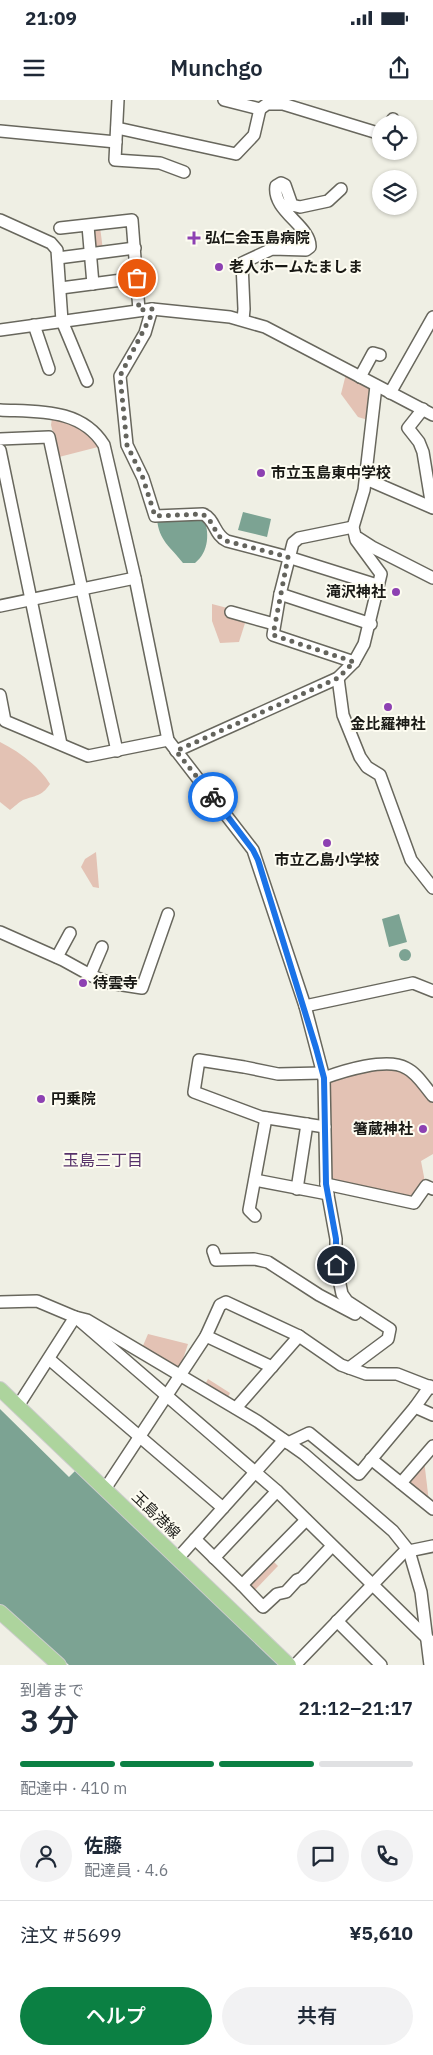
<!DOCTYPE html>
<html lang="ja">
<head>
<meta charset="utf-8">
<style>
  :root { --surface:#fff; --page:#f2f2f3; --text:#1f2937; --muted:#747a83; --line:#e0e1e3; --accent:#0b8043 }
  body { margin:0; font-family:"IBM Plex Sans","Noto Sans JP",sans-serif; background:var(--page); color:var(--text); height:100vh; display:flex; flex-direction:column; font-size:19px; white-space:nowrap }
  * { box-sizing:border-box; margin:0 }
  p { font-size:16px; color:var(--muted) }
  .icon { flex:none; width:28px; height:28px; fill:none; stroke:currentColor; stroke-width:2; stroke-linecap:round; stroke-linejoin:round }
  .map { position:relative; height:1565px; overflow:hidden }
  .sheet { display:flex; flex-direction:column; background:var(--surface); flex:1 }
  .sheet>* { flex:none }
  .controls { position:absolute; left:372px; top:15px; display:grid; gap:10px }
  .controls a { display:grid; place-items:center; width:45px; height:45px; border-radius:50%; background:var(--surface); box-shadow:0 1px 4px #0004; font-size:25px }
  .pin { position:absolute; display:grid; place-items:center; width:42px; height:42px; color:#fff; margin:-21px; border:2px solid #fff; border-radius:50%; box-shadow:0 1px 5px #0007 }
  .courier { position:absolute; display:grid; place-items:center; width:50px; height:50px; margin:-25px; border:4px solid #1a73e8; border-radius:50%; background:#fff; color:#222; box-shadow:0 1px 6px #0007 }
  .overview em { font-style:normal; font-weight:600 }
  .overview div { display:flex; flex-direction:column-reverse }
  .overview { display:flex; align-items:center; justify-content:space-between; height:85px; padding:0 20px }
  h1 { font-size:32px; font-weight:600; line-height:38px }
  .bar { display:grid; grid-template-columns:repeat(4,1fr); gap:8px 5px; align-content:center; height:60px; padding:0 20px }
  .bar i { height:6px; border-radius:4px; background:var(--line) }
  .bar .on { background:var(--accent) }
  .bar p { grid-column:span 4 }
  .line { display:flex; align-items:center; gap:12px; padding:0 20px; border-top:1px solid var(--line) }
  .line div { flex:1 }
  .round { display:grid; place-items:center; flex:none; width:52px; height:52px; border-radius:26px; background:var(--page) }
  .primary-button { display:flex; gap:10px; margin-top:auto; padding:10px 20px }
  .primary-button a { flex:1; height:58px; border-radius:30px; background:var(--accent); color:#fff; font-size:20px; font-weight:600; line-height:58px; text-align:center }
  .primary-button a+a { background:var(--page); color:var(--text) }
  .status { display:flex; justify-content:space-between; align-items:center; height:35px; padding:0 25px; background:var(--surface); direction:ltr }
  .status svg { height:14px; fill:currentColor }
  header { display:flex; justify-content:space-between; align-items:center; height:65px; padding:0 20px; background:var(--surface); font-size:22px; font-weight:600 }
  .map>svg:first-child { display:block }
  .green { fill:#e3c2b4 }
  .water { fill:#7ca393 }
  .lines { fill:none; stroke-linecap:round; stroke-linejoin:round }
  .minor-casing { stroke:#68675d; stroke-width:14 }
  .major-casing { stroke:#ccc; stroke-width:16 }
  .minor { stroke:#fff; stroke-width:11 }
  .major { stroke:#add49d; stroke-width:14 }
  .done { stroke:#64645d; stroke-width:5; stroke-dasharray:0 9 }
  .route { stroke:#1a73e8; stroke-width:6 }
  .poi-dot { fill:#8d41b2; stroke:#fdfcf1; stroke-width:2 }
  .labels { text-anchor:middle; stroke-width:4; stroke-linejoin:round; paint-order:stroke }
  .poi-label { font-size:15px; font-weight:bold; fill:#191915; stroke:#fdfcf1; text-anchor:start }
  .street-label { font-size:15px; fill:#191915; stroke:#fdfcf1 }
  .neighbourhood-label { font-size:16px; fill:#57326a; stroke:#fdfcf1 }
</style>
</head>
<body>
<div class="status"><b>21:09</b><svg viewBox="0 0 49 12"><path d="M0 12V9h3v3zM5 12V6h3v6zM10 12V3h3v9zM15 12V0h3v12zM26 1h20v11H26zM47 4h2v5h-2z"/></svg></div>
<header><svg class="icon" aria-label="menu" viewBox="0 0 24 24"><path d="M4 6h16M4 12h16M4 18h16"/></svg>Munchgo<svg class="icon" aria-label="share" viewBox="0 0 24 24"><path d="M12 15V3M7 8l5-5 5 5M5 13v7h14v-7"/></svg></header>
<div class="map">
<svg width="433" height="1565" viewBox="0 0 433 1565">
  <rect width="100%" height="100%" fill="#efefe4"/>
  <!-- green -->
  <g class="green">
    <path d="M 100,127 L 103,150 L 96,151 L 93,128 Z"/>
    <path d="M 346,274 L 371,287 L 368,320 L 358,317 L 341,294 Z"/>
    <path d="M 52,318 C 72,324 87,328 98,347 L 59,357 L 51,325 Z"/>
    <path d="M 212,504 L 231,509 L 246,520 L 239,542 L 220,543 L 212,521 Z"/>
    <path d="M 0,642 C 18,651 39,666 50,684 C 41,697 36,695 23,700 C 19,702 14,707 10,710 L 0,702 Z"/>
    <path d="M 96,752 L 99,788 L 93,787 L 81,767 L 85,759 Z"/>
    <path d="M 392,967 L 408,973 L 433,1001 L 433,1054 L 421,1061 L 425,1082 L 412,1099 L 329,1082 L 327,981 L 353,971 Z"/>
    <path d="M 148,1234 L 188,1244 L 180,1268 L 142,1248 Z"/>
    <path d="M 208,1279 L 230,1293 L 227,1300 L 204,1286 Z"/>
    <path d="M 424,1360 L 429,1402 L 407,1385 Z"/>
    <path d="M 272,1460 L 278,1466 L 253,1492 L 247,1487 Z"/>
  </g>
  <!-- water -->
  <g class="water">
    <path d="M 243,412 L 271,419 L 267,437 L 238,430 Z"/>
    <path d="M 203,416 C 210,432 209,452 195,463 L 183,463 C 170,446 159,441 157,419 Z"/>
    <path d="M 399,814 L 407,842 L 389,847 L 382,819 Z"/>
    <circle cx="405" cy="855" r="6"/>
    <path d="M 0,1309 L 69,1377 L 77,1369 L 281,1565 L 69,1565 L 0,1504 Z"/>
  </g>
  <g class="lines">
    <!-- minor casing -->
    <g class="minor-casing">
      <g id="minor">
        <path d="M 118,0 L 115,60 L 160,63 L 184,72"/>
        <path d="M 224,0 L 260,9 L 267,4 L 283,4 L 381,34"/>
        <path d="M 389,24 L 393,19"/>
        <path d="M 117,28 L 236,54 L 254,35 L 260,9"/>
        <path d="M 0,31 L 116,42"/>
        <path d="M 0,120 L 51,143 L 57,150 L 62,221 L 87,281"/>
        <path d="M 88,126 L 93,184"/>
        <path d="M 60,128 L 132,120 L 139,210"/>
        <path d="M 58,158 L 135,148"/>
        <path d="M 61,188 L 137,178"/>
        <path d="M 152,209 L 145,233 L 120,276 L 127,345 L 143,378 L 155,416 L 203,414 C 215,419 214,435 227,441 L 288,457 L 377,485"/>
        <path d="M 243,220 L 244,209 L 242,163 L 272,149 L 306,150 L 310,147 C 311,126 272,111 276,86 L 281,83 L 285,85 L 292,105 L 300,107 L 328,101 L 341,89"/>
        <path d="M 34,225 L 49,269"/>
        <path d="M 0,230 L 152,209 L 230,217 L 265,227 L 433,315"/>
        <path d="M 360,277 L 373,253 L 380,255"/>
        <path d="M 390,293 L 433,217"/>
        <path d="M 423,309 L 408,328 L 419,342 L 423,352 L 432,407"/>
        <path d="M 0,310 C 38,312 81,308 104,345 L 135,478 L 168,640 L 253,750 L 305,906 L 324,978 L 326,1084 L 336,1139 L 336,1165 L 342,1194 L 347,1201 L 390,1229 L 388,1239 L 349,1268"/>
        <path d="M 0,339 L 49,337 L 117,651"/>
        <path d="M 0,350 L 61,644"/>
        <path d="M 366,379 L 433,408"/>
        <path d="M 353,427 L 299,438 L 293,443 L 280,494 L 273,535 L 354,562"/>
        <path d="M 358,438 L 372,447 L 433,478"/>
        <path d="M 280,494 L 371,524"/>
        <path d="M 0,506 L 135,478"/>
        <path d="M 231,512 L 274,524"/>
        <path d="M 338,578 L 343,615 L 360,657 L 367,667 L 380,675 L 411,760 L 433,788"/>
        <path d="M 0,595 L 5,621 L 88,656 L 168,640"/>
        <path d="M 176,651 L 338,578 L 354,562 L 364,544 L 381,474 L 356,440 L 353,427 L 364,390 L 376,286"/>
        <path d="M 0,832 L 63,860 L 92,876 L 110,883 L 142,888 L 168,814"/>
        <path d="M 57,857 L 70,833"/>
        <path d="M 90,875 L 102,847"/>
        <path d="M 305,906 L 413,883 L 433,891"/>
        <path d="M 322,973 L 278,974 L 244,967 L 199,960 L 194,992 L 261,1017 L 325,1027"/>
        <path d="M 324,978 C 343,971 387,957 406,968 C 417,973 425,987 433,996"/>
        <path d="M 255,1080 L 328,1094"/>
        <path d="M 326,1084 L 414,1103 L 426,1086 L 433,1089"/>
        <path d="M 297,1089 L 307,1024"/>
        <path d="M 255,1116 L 249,1110 L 266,1018"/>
        <path d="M 213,1151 L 216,1160 L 254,1159 L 268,1162 L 319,1195 L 355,1214"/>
        <path d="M 0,1202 L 37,1201 L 75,1217 L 87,1220 L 257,1321 L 304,1354 L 393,1431 L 409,1451 L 421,1492 L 430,1565"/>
        <path d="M 79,1220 L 277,1391 L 429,1540"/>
        <path d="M 206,1236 L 272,1267"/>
        <path d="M 49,1259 L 223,1408"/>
        <path d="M 18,1306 L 75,1217"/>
        <path d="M 415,1307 L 430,1286"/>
        <path d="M 236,1308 L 299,1236 L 341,1265 L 366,1274 L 397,1274 L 433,1288"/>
        <path d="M 288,1343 L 309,1333 L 359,1374 L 415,1307 L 433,1315"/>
        <path d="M 371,1359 L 433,1409"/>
        <path d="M 401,1383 L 433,1346"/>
        <path d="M 105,1389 L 206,1236 L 220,1205 L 226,1202 L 299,1236"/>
        <path d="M 195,1439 L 242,1485 L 306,1420"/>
        <path d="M 178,1458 L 284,1340"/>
        <path d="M 214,1458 L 277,1391"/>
        <path d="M 242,1485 L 263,1507 L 277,1494 L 286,1492 L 297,1480 L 302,1478 L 332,1446"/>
        <path d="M 337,1521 L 381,1565"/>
        <path d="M 295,1565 L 404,1452 L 433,1446"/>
      </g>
    </g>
    <!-- major casing -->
    <g class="major-casing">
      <g id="major">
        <path d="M 0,1289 L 289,1565"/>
        <path d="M 0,1512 L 59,1565"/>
      </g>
    </g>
    <!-- minor -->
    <use href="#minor" class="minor"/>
    <!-- major -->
    <use href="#major" class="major"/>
  </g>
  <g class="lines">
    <!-- done -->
    <path class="done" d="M 137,178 L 139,210 L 152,209 L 151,216 L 120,276 L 127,345 L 143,378 L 155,416 L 202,414 C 213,419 214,433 223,440 L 288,457 L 273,535 L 354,562 L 338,578 L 176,651 L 213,697"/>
    <!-- route -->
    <path class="route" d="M 213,697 L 253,750 L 258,760 L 316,948 L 324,978 L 326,1084 L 336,1139 L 336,1165"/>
  </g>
  <!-- markers -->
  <g class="poi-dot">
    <path d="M191.5 130.5h5v5h5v5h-5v5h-5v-5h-5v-5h5z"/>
    <circle cx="219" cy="167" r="5"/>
    <circle cx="261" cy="373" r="5"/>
    <circle cx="396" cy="492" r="5"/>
    <circle cx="388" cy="607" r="5"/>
    <circle cx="327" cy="743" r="5"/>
    <circle cx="83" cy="883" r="5"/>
    <circle cx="41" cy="999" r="5"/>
    <circle cx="423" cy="1029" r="5"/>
  </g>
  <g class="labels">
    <!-- poi labels -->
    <g class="poi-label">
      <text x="205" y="143">弘仁会玉島病院</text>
      <text x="229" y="172">老人ホームたましま</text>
      <text x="271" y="378">市立玉島東中学校</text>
      <text x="386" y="497" text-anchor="end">滝沢神社</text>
      <text x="388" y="629" text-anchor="middle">金比羅神社</text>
      <text x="327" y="765" text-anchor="middle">市立乙島小学校</text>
      <text x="93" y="888">待雲寺</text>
      <text x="51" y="1004">円乗院</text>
      <text x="413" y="1034" text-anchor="end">箸蔵神社</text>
    </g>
    <!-- street labels -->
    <g class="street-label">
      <text transform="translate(156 1415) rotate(44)" y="5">玉島港線</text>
    </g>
    <!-- neighbourhood labels -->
    <g class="neighbourhood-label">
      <text x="103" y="1066">玉島三丁目</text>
    </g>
  </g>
</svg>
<div class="controls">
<a><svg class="icon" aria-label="locate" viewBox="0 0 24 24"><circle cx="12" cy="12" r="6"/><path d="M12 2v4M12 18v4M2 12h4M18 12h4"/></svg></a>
<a><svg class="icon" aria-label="layers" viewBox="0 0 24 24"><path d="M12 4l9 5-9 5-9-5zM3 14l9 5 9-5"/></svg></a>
</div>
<div class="pin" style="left:137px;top:178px;background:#ea580c"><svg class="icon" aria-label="bag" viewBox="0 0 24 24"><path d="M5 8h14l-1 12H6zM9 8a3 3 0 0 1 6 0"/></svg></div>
<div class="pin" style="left:336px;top:1165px;background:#1f2937"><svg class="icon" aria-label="home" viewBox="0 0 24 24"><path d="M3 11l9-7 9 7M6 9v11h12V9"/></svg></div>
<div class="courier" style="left:213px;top:697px"><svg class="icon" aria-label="bike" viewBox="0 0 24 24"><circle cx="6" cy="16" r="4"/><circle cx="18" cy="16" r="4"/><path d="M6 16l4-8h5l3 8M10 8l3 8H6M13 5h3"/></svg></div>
</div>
<section class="sheet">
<div class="overview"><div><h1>3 分</h1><p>到着まで</p></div><em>21:12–21:17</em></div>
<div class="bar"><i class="on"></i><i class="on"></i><i class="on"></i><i></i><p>配達中 · 410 m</p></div>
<div class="line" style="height:90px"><a class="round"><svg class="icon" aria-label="person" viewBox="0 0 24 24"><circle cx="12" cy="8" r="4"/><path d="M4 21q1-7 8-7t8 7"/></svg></a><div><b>佐藤</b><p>配達員 · 4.6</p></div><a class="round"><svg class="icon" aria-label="chat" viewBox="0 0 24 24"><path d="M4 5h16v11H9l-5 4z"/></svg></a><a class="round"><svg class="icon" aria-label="phone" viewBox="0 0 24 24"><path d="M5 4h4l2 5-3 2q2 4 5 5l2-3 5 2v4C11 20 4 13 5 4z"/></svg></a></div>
<div class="line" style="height:65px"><div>注文 #5699</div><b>¥5,610</b></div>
<div class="primary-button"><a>ヘルプ</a><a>共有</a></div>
</section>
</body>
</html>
